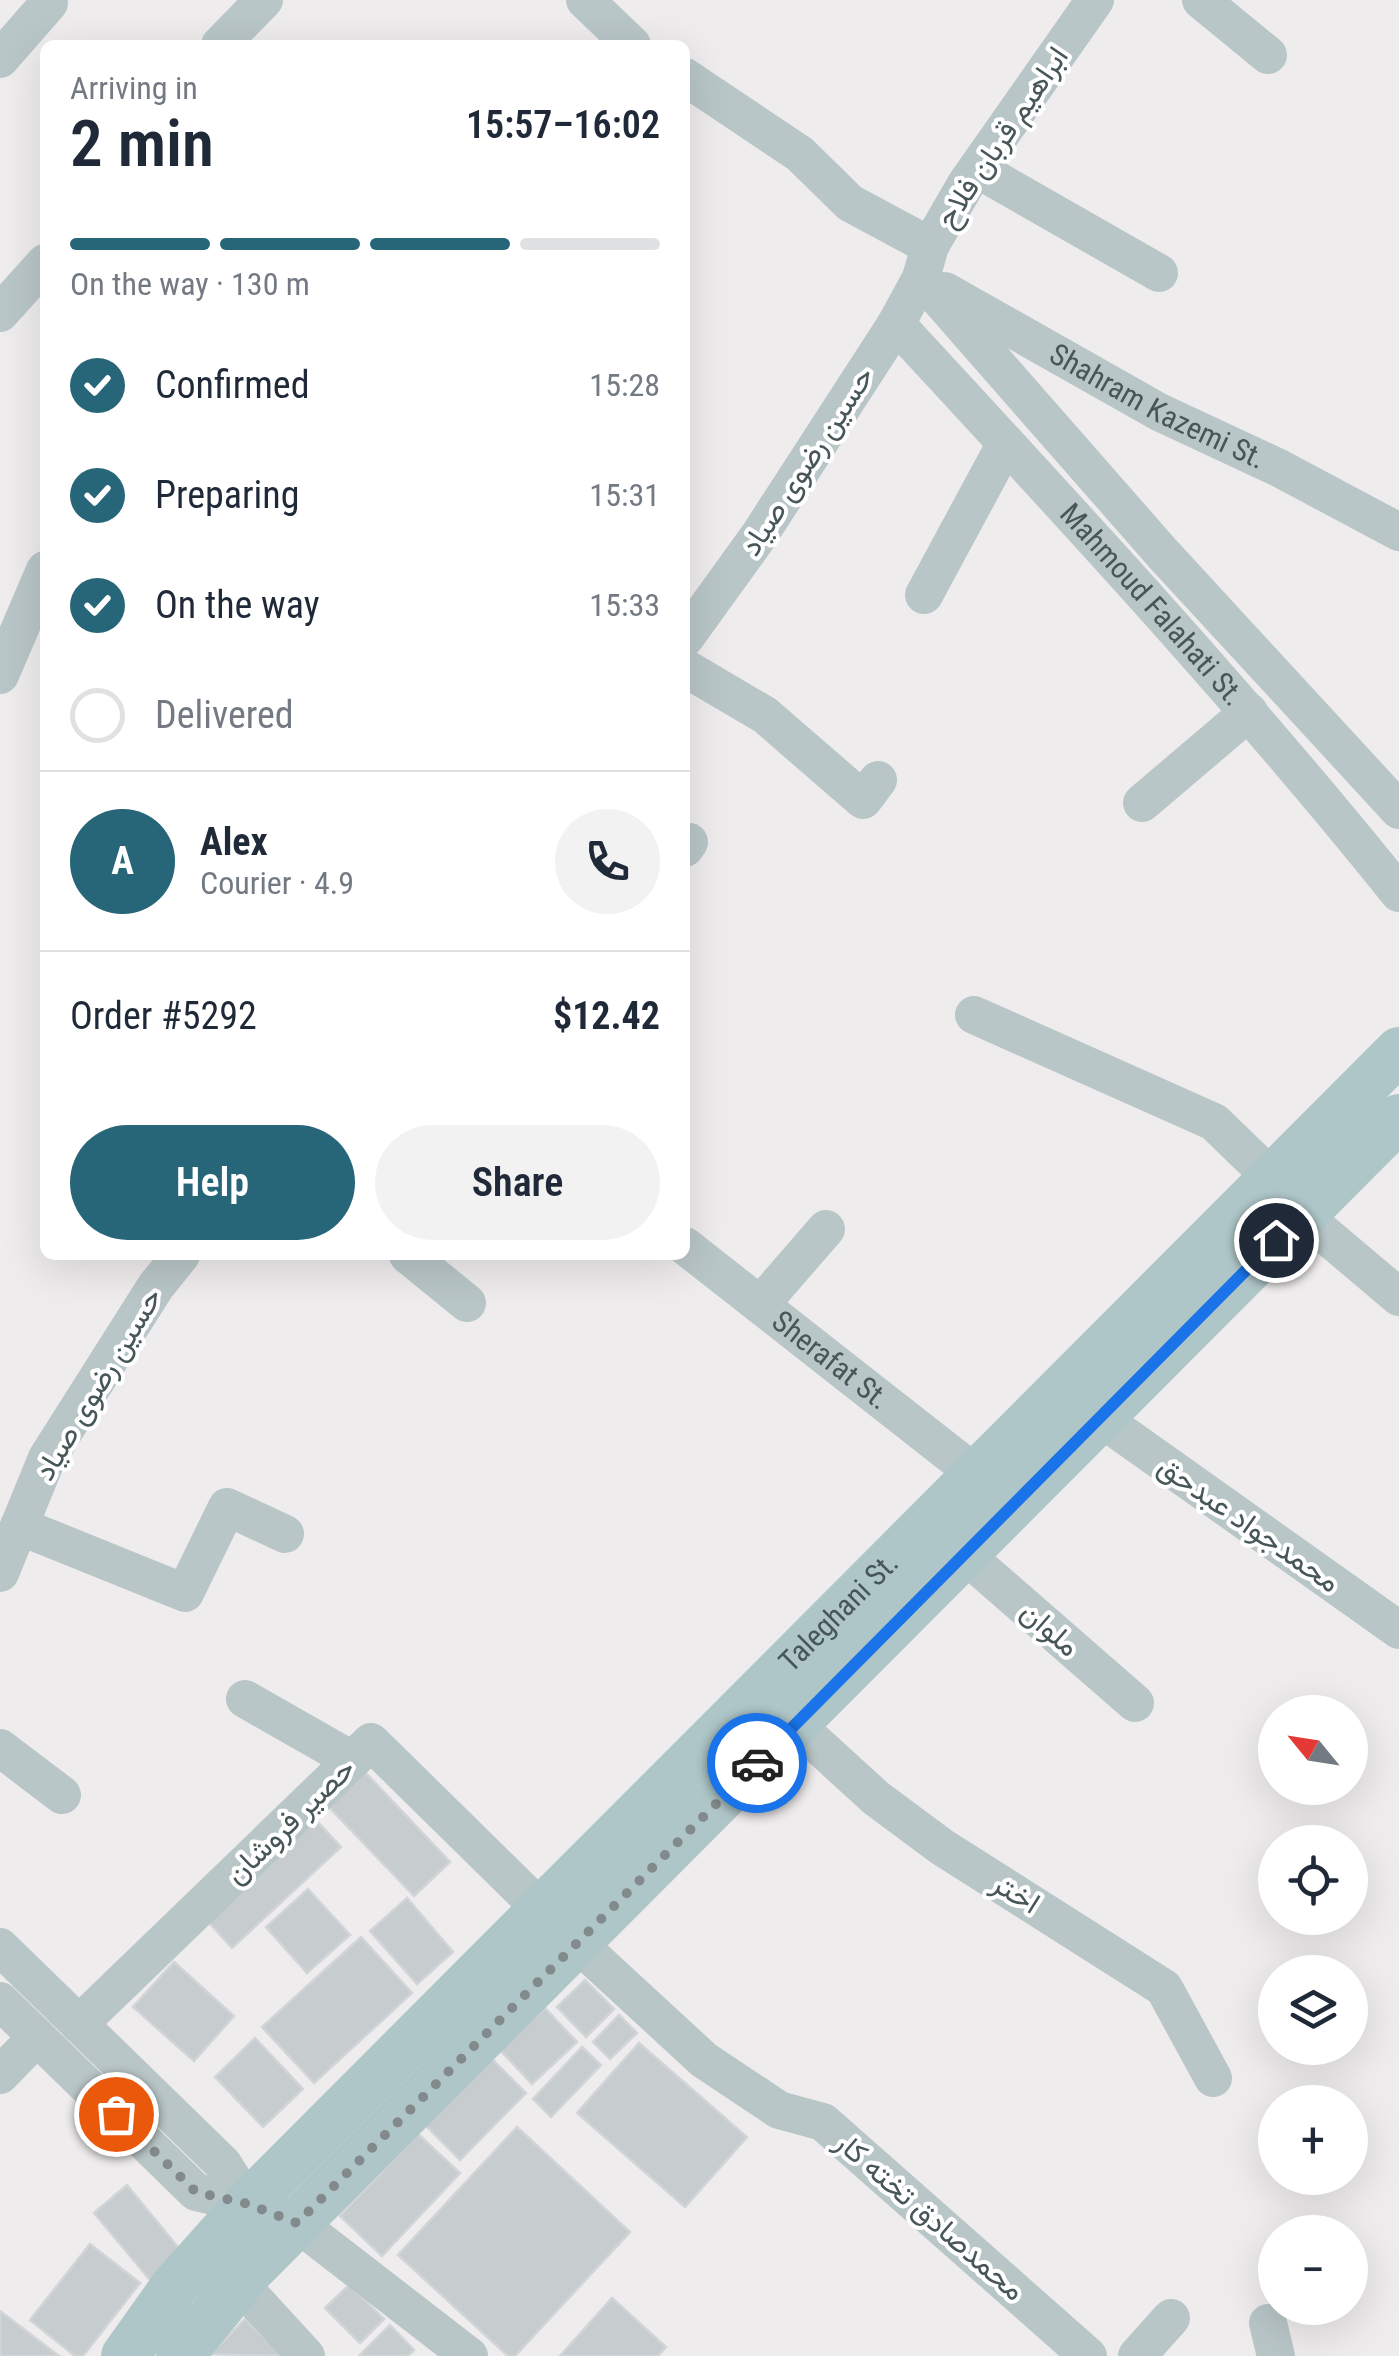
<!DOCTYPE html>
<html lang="en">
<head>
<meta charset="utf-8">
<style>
  :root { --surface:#fff; --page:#f2f2f3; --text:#1f2937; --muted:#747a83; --line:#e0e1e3; --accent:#266678 }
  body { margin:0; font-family:"Roboto Condensed",Vazirmatn,sans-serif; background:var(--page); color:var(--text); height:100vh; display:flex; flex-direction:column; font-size:38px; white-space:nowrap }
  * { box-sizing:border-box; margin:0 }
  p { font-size:32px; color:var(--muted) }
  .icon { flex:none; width:55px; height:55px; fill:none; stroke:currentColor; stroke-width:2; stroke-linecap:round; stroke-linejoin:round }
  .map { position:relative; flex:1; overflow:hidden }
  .panel { position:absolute; left:40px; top:40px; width:650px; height:1220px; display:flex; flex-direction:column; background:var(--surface); border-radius:15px; box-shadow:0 10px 40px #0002 }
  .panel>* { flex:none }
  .needle { width:65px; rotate:300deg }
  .buttons { position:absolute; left:1258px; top:1695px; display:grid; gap:20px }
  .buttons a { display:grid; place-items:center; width:110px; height:110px; border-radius:50%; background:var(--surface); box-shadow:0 10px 40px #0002; font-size:50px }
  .pin { position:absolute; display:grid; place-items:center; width:85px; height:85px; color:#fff; margin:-42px; border:5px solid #fff; border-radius:50%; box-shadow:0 2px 10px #0007 }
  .courier { position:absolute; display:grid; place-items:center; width:100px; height:100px; margin:-50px; border:8px solid #1a73e8; border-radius:50%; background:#fff; color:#222; box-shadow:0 2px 12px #0007 }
  .headline em { font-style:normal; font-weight:600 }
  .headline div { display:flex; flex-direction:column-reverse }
  .headline { display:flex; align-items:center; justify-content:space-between; height:170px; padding:0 30px }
  h1 { font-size:65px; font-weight:600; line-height:75px }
  .bar { display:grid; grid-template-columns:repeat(4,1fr); gap:15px 10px; align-content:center; height:120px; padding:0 30px }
  .bar i { height:12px; border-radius:8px; background:var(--line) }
  .bar .current { background:var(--accent) }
  .bar p { grid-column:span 4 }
  .line { display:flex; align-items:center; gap:25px; padding:0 30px; border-top:2px solid var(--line) }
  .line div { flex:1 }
  .round { display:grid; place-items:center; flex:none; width:105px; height:105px; border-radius:52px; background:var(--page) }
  ol { padding:0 30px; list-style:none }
  li { display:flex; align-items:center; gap:30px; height:110px }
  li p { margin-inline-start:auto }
  li .icon { padding:10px; border-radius:50%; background:var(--accent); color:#fff; stroke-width:4 }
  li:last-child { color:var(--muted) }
  li i { width:55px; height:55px; border:5px solid var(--line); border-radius:50% }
  .button { display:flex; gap:20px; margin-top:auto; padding:20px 30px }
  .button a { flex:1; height:115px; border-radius:60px; background:var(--accent); color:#fff; font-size:40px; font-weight:600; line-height:115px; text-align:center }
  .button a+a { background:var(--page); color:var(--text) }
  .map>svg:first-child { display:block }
  .building { fill:#c7ccce; stroke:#d1d5d7; stroke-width:2.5 }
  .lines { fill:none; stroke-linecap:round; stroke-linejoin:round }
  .minor { stroke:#b9c6c7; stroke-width:38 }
  .major { stroke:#afc6c8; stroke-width:48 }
  .done { stroke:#828a8c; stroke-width:10; stroke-dasharray:0 18 }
  .route { stroke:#1a73e8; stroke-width:12 }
  .labels { text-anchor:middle; stroke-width:8; stroke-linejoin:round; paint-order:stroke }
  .street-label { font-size:30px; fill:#475657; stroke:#fff }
</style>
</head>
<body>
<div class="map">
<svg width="1399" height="2356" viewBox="0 0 1399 2356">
  <rect width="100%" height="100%" fill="#efeced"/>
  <!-- building -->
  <g class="building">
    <path d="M 364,1771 L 450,1862 L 414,1896 L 328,1806 Z"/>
    <path d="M 313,1817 L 341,1847 L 232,1948 L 205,1918 Z"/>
    <path d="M 308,1889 L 350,1935 L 307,1973 L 266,1927 Z"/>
    <path d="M 407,1898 L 453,1952 L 417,1984 L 370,1931 Z"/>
    <path d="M 361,1937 L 412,1993 L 314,2083 L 262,2027 Z"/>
    <path d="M 174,1962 L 234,2016 L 194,2061 L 133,2007 Z"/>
    <path d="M 585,1980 L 614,2009 L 586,2037 L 557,2007 Z"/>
    <path d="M 545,2008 L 577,2042 L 532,2084 L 500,2050 Z"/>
    <path d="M 619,2015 L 637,2033 L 610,2059 L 593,2042 Z"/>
    <path d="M 255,2038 L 303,2089 L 263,2127 L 215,2077 Z"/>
    <path d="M 639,2043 L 747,2137 L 685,2207 L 577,2113 Z"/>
    <path d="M 582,2047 L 601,2065 L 551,2117 L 533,2099 Z"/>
    <path d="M 490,2057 L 526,2093 L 460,2160 L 424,2124 Z"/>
    <path d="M 517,2127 L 630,2232 L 515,2356 L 508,2356 L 398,2255 Z"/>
    <path d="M 418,2134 L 460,2173 L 382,2256 L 340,2216 Z"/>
    <path d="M 127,2185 L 182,2252 L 150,2280 L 94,2213 Z"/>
    <path d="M 90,2244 L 140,2283 L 83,2356 L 75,2356 L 30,2320 Z"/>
    <path d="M 349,2285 L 384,2319 L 360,2343 L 325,2308 Z"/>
    <path d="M 612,2298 L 666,2347 L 658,2356 L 560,2356 Z"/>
    <path d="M 0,2311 L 59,2356 L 0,2356 Z"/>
    <path d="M 245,2319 L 283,2356 L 211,2354 Z"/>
    <path d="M 390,2325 L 414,2350 L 408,2356 L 359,2356 Z"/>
  </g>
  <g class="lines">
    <!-- minor -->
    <g class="minor">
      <path d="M 585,0 L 632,45"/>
      <path d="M 1201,0 L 1268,55"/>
      <path d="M 220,45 L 264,0"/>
      <path d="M 0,59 L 49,3"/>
      <path d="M 685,77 L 800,154 L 850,203 L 930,246"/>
      <path d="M 977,169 L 1159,273"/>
      <path d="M 921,278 L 1163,554 L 1399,810"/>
      <path id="s1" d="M 945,291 L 1159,412 L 1279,468 L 1399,532"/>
      <path d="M 0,313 L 45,263"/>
      <path id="s2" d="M 896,324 C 1068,510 1240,695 1399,893"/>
      <path d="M 924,595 L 1006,443"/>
      <path d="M 685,638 L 760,534 L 896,324 L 921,278 L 930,246 L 966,184 L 1095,0"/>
      <path d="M 685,668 L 765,715 L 863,800 L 878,780"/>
      <path d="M 0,675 L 45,570"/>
      <path d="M 1142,803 L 1249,712"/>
      <path d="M 685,848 L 689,842"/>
      <path d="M 974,1015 L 1214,1122 L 1272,1178"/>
      <path d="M 1302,1215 L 1399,1297"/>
      <path id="s3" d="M 685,1246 L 977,1475"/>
      <path d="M 408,1255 L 467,1303"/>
      <path d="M 760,1305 L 826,1229"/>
      <path d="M 1099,1417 L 1399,1630"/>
      <path d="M 19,1526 L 185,1593 L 227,1507 L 285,1534"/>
      <path d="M 964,1554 L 1135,1703"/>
      <path d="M 0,1573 L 47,1458 L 156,1286 L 181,1255"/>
      <path d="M 245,1699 L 352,1760"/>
      <path d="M 796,1725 L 876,1798 L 942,1847 L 1164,1988 L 1213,2078"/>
      <path d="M 0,1748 L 62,1795"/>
      <path d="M 577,1943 L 704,2060 L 779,2110 L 823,2122 L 1088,2356"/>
      <path d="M 0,1947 L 223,2164 L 248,2204"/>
      <path d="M 0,2001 L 196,2192 L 248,2204 L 297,2223 L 469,2356"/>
      <path d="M 79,2024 L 371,1742 L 542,1910"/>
      <path d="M 0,2075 L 37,2037"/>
      <path d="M 238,2282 L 306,2356"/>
      <path d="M 1268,2323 L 1276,2356"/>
      <path d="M 1137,2356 L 1171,2318"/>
    </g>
    <!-- major -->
    <g class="major">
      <path id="s4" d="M 125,2356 L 174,2287 L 248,2204 L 1399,1051"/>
      <path d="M 180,2356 L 250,2270 L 1399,1118"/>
    </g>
  </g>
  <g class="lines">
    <!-- done -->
    <path class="done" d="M 116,2114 L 196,2192 L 248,2204 L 297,2223 L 757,1763"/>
    <!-- route -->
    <path class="route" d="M 757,1763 L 1276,1240"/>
  </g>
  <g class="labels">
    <!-- street labels -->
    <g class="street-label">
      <text transform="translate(1002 137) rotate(-56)" y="10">ابراهیم قربان فلاح</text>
      <text dy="10" stroke="none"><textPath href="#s1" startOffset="242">Shahram Kazemi St.</textPath></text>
      <text transform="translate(807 461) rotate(-57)" y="10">حسین رضوی صیاد</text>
      <text dy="10" stroke="none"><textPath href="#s2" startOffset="380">Mahmoud Falahati St.</textPath></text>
      <text dy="10" stroke="none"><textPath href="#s3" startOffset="185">Sherafat St.</textPath></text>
      <text transform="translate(98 1384) rotate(-59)" y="10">حسین رضوی صیاد</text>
      <text transform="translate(1249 1524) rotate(35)" y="10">محمدجواد عبدحق</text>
      <text dy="10" stroke="none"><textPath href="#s4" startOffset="1032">Taleghani St.</textPath></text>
      <text transform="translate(1050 1629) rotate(41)" y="10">ملوان</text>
      <text transform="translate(290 1821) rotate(-44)" y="10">حصیر فروشان</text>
      <text transform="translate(1016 1893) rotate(32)" y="10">اختر</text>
      <text transform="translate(930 2216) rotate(41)" y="10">محمدصادق تخته کار</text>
    </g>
  </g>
</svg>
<div class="buttons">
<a><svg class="needle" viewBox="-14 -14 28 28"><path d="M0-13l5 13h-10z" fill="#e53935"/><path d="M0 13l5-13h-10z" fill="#747a83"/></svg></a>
<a><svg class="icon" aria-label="locate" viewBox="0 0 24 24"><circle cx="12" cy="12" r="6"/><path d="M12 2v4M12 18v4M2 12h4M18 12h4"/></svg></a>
<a><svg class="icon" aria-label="layers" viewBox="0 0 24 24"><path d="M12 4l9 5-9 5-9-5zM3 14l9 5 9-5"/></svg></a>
<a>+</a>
<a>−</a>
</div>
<div class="pin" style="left:116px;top:2114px;background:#ea580c"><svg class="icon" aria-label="bag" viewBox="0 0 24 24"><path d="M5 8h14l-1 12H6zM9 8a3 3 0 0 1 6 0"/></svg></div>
<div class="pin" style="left:1276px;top:1240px;background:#1f2937"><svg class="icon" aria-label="home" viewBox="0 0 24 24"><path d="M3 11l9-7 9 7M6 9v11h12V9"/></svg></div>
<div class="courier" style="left:757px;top:1763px"><svg class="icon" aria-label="car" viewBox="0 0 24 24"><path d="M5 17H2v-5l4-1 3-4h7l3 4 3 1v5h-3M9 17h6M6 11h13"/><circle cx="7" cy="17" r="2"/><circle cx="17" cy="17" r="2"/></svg></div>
<section class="panel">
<div class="headline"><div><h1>2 min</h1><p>Arriving in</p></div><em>15:57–16:02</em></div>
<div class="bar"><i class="current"></i><i class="current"></i><i class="current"></i><i></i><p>On the way · 130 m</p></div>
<ol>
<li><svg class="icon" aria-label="check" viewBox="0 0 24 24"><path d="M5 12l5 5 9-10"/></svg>Confirmed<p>15:28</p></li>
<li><svg class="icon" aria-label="check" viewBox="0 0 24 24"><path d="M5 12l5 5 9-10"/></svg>Preparing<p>15:31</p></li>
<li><svg class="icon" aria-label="check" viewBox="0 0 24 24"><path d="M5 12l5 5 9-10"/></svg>On the way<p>15:33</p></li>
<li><i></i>Delivered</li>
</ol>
<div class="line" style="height:180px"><b class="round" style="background:var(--accent);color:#fff">A</b><div><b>Alex</b><p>Courier · 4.9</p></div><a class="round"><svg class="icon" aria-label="phone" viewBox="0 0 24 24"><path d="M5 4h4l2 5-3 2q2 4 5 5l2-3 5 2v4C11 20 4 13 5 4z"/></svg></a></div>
<div class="line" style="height:130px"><div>Order #5292</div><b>$12.42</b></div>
<div class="button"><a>Help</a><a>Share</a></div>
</section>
</div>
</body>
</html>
